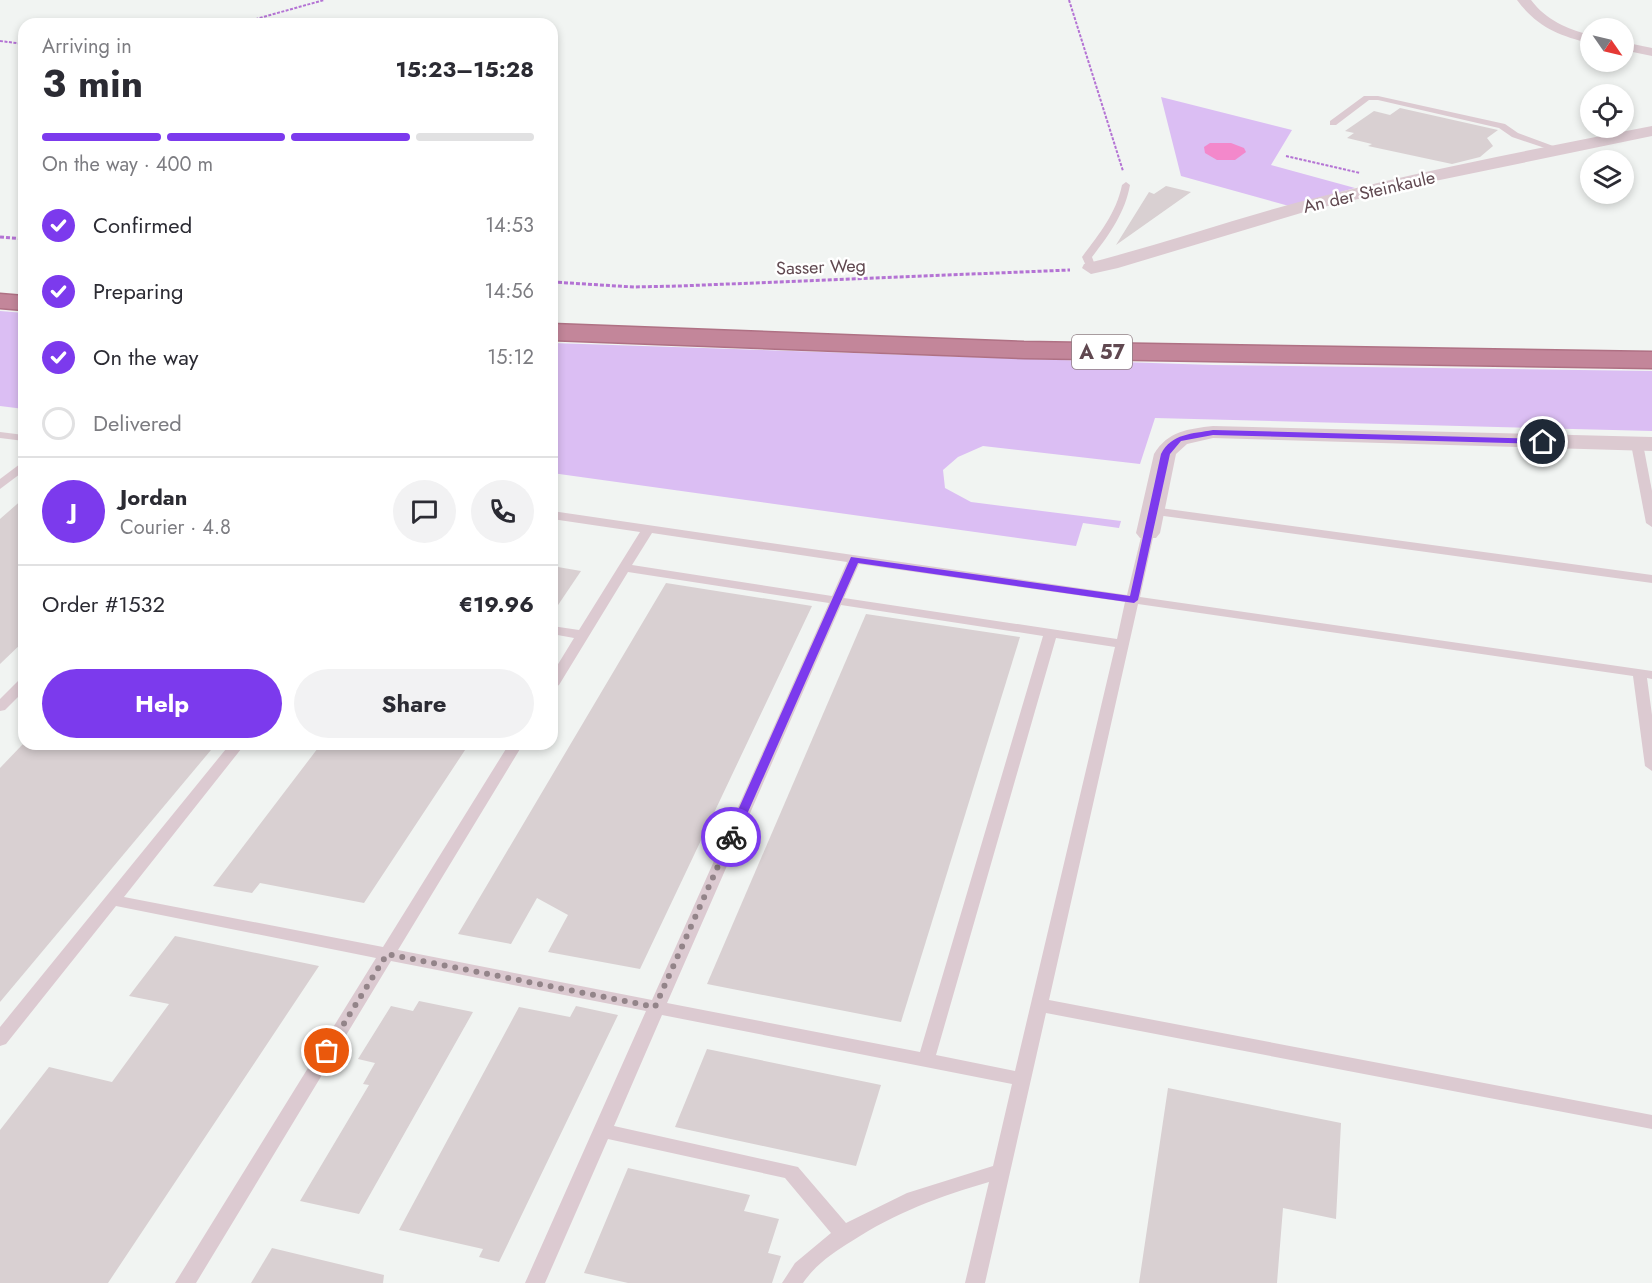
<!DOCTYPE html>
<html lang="en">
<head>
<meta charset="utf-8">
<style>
  :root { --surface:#fff; --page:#f2f2f3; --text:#2b2b33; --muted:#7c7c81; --line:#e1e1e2; --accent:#7c3aed }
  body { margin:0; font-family:Jost,sans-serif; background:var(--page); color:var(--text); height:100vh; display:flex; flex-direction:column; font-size:22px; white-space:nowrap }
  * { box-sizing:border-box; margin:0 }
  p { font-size:20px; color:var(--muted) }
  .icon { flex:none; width:33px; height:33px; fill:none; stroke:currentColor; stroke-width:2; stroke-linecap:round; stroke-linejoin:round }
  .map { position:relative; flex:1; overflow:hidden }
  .sheet { position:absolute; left:18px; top:18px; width:540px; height:732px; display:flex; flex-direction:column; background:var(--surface); border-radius:18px; box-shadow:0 3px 9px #0003 }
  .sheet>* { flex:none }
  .needle { width:39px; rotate:124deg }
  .fabs { position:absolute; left:1580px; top:18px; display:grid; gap:12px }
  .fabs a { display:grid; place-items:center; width:54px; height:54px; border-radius:50%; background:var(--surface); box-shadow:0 3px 9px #0003; font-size:30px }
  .pin { position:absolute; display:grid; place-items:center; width:51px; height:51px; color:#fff; margin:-26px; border:3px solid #fff; border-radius:50%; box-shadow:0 2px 6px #0007 }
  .courier { position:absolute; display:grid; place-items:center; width:60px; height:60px; margin:-30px; border:4px solid #7c3aed; border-radius:50%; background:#fff; color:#222; box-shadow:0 2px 8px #0007 }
  .headline em { font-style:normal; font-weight:700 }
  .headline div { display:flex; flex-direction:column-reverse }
  .headline { display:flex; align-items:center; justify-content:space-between; height:102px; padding:0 24px }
  h1 { font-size:39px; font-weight:700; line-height:45px }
  .bar { display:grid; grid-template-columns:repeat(4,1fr); gap:9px 6px; align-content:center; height:72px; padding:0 24px }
  .bar i { height:8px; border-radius:4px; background:var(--line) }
  .bar .current { background:var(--accent) }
  .bar p { grid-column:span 4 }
  .line { display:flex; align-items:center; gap:15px; padding:0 24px; border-top:2px solid var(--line) }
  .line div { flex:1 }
  .round { display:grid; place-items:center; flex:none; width:63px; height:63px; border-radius:32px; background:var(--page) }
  ol { padding:0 24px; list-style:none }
  li { display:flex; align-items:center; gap:18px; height:66px }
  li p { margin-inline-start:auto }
  li .icon { padding:6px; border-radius:50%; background:var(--accent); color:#fff; stroke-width:4 }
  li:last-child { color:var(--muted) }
  li i { width:33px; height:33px; border:3px solid var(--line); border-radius:50% }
  .action { display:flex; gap:12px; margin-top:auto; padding:12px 24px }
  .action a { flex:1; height:69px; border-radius:36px; background:var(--accent); color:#fff; font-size:24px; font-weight:700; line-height:69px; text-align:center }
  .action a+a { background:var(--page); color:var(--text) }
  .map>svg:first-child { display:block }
  .green { fill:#dbbef3 }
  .water { fill:#f388cb }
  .building { fill:#d9d0d2 }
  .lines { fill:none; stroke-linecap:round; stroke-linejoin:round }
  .motorway-casing { stroke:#af7184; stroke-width:3 }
  .path-far1 { stroke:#b473d4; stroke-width:2; stroke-dasharray:3 1.5; stroke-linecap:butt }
  .path { stroke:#b473d4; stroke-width:3; stroke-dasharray:4 2; stroke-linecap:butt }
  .service { fill:#dccad1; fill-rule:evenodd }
  .minor { fill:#dccad1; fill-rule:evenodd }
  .motorway { fill:#c3869a; fill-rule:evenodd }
  .route { fill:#7c3aed }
  .done { stroke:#938489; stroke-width:6; stroke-dasharray:0 10.8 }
  .labels { text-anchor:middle; stroke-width:5; stroke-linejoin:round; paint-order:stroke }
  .far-street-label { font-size:18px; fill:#604850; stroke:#fff }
  .shield { fill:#fff; stroke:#907f84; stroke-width:1.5 }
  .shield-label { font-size:20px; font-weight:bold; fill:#604850 }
</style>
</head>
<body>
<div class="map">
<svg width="1652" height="1283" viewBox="0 0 1652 1283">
  <rect width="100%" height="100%" fill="#f1f4f2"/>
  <!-- green -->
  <g class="green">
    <path d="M 1161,97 L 1292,130 L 1271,165 L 1355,188 L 1289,206 L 1181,176 Z"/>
    <path d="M 0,311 L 24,313 L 24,409 L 0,406 Z"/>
    <path d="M 552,343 L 1213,365 L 1652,371 L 1652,431 L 1155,418 L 1140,464 L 983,446 L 958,457 L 943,470 L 945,488 L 971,502 L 1121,521 L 1119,528 L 1083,523 L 1076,546 L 552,473 Z"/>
  </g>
  <!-- water -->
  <path class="water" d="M 1210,143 L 1231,143 L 1244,148 L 1246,152 L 1235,160 L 1217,160 L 1205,153 L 1204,147 Z"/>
  <!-- building -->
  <g class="building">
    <path d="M 1400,108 L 1498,130 L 1487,138 L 1493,146 L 1480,157 L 1452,164 L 1368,146 L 1372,144 L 1347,138 L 1354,133 L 1345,131 L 1374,111 L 1390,115 Z"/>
    <path d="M 1166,186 L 1191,192 L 1116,245 L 1149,192 L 1154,194 Z"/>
    <path d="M 24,498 L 24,641 L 0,664 L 0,519 Z"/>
    <path d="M 552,566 L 581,571 L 552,614 Z"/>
    <path d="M 666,583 L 812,606 L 640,969 L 548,952 L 568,915 L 537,898 L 511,944 L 458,934 Z"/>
    <path d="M 866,614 L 1020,637 L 901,1022 L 707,984 Z"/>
    <path d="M 23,744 L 216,744 L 0,1002 L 0,768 Z"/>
    <path d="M 321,744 L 469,744 L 364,903 L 260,883 L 252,893 L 213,886 Z"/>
    <path d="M 175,936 L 319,966 L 108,1283 L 0,1283 L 0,1130 L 49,1067 L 112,1082 L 169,1004 L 129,996 Z"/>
    <path d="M 419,1001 L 473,1012 L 359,1214 L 300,1201 L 369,1085 L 363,1084 L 375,1063 L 358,1059 L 391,1006 L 413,1011 Z"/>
    <path d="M 576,1006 L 618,1015 L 499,1262 L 479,1257 L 483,1249 L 399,1230 L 519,1007 L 570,1017 Z"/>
    <path d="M 707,1049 L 881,1085 L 856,1166 L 675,1127 Z"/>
    <path d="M 1168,1088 L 1341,1123 L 1336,1219 L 1283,1208 L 1277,1283 L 1139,1283 Z"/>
    <path d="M 628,1168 L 750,1195 L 744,1211 L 779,1219 L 768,1253 L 781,1256 L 772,1283 L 628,1283 L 584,1273 Z"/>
    <path d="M 272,1248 L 384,1275 L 383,1283 L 251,1283 Z"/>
  </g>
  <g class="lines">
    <!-- motorway casing -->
    <g class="motorway-casing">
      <g id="motorway">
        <path d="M 0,294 L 24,296 L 24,310 L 0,308 Z"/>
        <path d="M 552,324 L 1024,342 L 1652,352 L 1652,368 L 1024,358 L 552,340 Z"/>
      </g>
    </g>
    <!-- path-far1 -->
    <g class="path-far1">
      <path d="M 1069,0 L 1123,171"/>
      <path d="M 238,24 L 324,0"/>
      <path d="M 0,41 L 24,44"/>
      <path d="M 1286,156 L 1360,173"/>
    </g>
    <!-- path -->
    <g class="path">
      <path d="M 0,237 L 24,239"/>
      <path d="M 552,282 L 634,287 L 680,286 L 1070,270"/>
    </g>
    <!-- service -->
    <g class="service">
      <path d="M 1364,96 L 1378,96 L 1505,124 L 1518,133 L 1564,150 L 1557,152 L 1512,137 L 1499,128 L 1378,100 L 1369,100 L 1336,125 L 1330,125 L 1330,121 Z"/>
      <path d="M 1126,182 L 1130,185 C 1125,213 1109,235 1092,257 L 1096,268 L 1088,270 L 1082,257 C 1099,234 1116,214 1122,185 Z"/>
      <path d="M 0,432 L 24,435 L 24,441 L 0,438 Z"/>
      <path d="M 1637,441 L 1643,444 L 1652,491 L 1652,527 L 1646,523 L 1631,444 Z"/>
      <path d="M 24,461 L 24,471 L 0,489 L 0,479 Z"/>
      <path d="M 1153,507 L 1652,575 L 1652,583 L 1149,514 L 1147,511 L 1149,508 Z"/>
      <path d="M 552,511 L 1127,595 L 1142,533 L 1148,529 L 1154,533 L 1140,597 L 1652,671 L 1652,679 L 1647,678 L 1652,715 L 1652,771 L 1645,766 L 1633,676 L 1138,604 L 1049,1000 L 1652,1115 L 1652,1129 L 1046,1013 L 985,1283 L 965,1283 L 989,1182 C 940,1196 895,1213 852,1241 C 834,1252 816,1264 803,1283 L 782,1283 L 795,1263 L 831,1233 L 785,1178 L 608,1139 L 545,1283 L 525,1283 L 646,1011 L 391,961 L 196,1283 L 175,1283 L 376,958 L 116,906 L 6,1044 L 0,1046 L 0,1027 L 230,744 L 245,744 L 124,897 L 383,947 L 509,744 L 523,744 L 398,950 L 652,1000 L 829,603 L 628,572 L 559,685 L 552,689 L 552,674 L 574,638 L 552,634 L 552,626 L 579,630 L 640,532 L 552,519 ZM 652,533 L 847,562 L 832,596 L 632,565 ZM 859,564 L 1125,602 L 1117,639 L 844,598 ZM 841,605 L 1043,636 L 920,1052 L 667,1003 ZM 1056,638 L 1115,647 L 1015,1071 L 936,1055 ZM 662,1015 L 1012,1084 L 993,1166 L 907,1193 L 846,1223 L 798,1167 L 614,1126 Z"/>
      <path d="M 24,679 L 24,691 L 5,710 L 0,711 L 0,699 L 19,680 Z"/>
    </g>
    <!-- minor -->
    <g class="minor">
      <path d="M 1517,0 L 1531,0 C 1546,20 1567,29 1590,35 L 1590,43 C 1559,36 1536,26 1517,0 Z"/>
      <path d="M 1623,42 L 1652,48 L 1652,56 L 1623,50 Z"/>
      <path d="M 1652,126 L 1652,136 L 1435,181 L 1311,210 L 1118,268 L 1091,274 L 1082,268 L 1084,264 C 1157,246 1227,221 1299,202 C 1416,172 1534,149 1652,126 Z"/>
      <path d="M 1213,426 L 1652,437 L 1652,451 L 1213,438 L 1187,444 L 1176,454 L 1160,533 L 1156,538 L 1140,538 L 1136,533 L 1154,454 C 1168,431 1188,429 1213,426 Z"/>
    </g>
    <!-- motorway -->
    <use href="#motorway" class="motorway"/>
  </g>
  <!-- route -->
  <path class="route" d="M 1213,430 L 1543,439 L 1547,442 L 1543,444 L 1213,435 L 1181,441 L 1170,454 L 1138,600 L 1134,603 L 858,563 L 737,837 L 731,841 L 727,840 L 726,837 L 851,557 L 1130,596 L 1161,454 C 1172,433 1192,434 1213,430 Z"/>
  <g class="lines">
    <!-- done -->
    <path class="done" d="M 327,1051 L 387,954 L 655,1007 L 731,837"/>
  </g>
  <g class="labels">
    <!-- far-street labels -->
    <g class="far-street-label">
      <text transform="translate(1369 192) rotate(-13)" y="6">An der Steinkaule</text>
      <text transform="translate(821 267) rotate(-2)" y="6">Sasser Weg</text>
    </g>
    <!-- shield labels -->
    <rect class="shield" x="1072" y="335" width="60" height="34" rx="4.5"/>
    <g class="shield-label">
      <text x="1102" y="359">A 57</text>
    </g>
  </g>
</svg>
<div class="fabs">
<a><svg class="needle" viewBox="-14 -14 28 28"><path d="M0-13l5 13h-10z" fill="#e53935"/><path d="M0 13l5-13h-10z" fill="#7c7c81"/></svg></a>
<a><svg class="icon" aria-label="locate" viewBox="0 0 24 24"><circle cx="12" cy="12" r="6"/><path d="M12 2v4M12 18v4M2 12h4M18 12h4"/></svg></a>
<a><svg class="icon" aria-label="layers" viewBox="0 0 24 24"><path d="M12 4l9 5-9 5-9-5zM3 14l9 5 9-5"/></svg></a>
</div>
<div class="pin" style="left:327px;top:1051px;background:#ea580c"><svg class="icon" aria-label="bag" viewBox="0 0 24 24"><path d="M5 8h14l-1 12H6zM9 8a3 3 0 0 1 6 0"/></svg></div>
<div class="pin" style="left:1543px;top:442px;background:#1f2937"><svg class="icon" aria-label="home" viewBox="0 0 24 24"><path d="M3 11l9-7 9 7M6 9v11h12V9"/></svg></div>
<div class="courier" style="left:731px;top:837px"><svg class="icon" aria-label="bike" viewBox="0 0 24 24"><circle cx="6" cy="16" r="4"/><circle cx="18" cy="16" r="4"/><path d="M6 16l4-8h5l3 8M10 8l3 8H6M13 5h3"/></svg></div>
<section class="sheet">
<div class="headline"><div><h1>3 min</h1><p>Arriving in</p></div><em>15:23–15:28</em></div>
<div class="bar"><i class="current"></i><i class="current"></i><i class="current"></i><i></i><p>On the way · 400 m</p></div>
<ol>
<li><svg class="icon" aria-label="check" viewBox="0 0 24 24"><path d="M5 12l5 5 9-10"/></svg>Confirmed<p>14:53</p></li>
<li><svg class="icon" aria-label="check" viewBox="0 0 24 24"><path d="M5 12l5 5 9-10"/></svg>Preparing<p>14:56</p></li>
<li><svg class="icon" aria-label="check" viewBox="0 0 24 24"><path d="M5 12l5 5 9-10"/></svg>On the way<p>15:12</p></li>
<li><i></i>Delivered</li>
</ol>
<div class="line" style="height:108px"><b class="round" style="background:var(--accent);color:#fff">J</b><div><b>Jordan</b><p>Courier · 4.8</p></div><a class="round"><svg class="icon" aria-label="chat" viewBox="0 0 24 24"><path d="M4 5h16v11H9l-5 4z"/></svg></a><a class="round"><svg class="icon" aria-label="phone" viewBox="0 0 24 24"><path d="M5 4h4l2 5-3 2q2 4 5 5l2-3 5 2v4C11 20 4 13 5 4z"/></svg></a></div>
<div class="line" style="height:78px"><div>Order #1532</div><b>€19.96</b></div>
<div class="action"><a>Help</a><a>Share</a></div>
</section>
</div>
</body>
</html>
